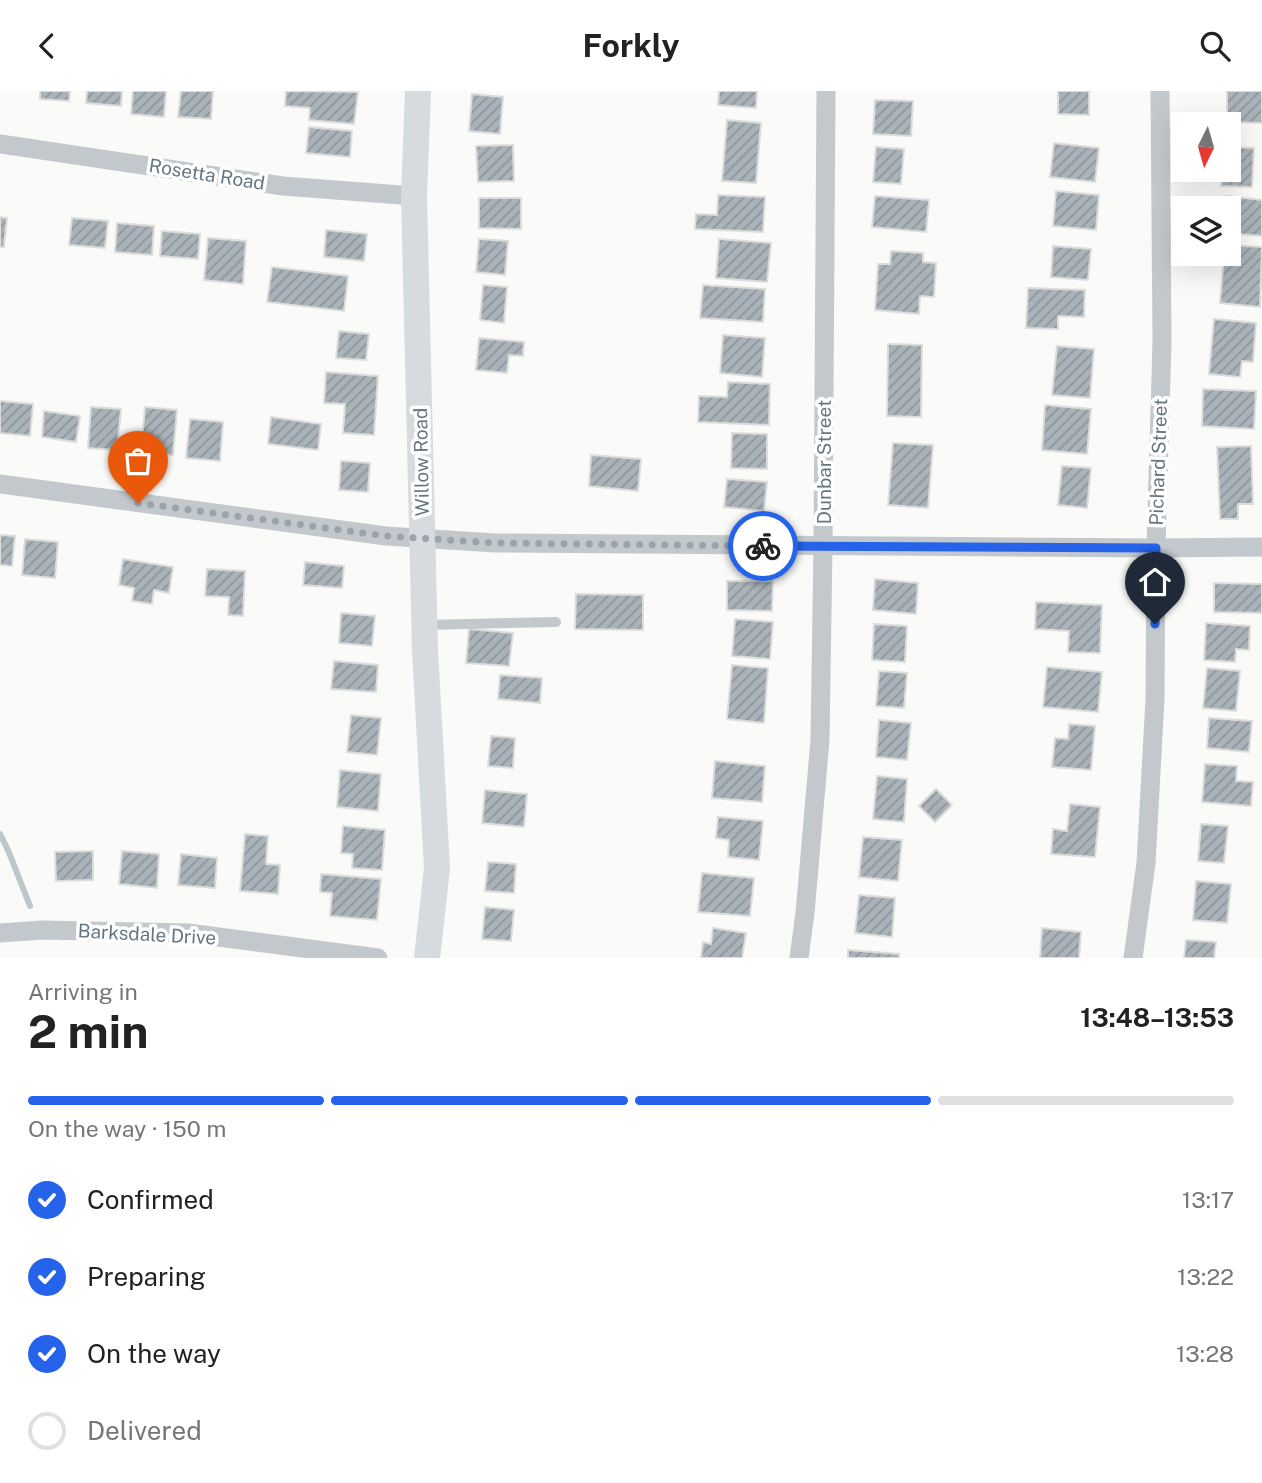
<!DOCTYPE html>
<html lang="en">
<head>
<meta charset="utf-8">
<style>
  :root { --surface:#fff; --page:#f6f6f6; --text:#222; --muted:#767676; --line:#e0e0e0; --accent:#2563eb }
  body { margin:0; font-family:"Public Sans",sans-serif; background:var(--page); color:var(--text); height:100vh; display:flex; flex-direction:column; font-size:26px; white-space:nowrap }
  * { box-sizing:border-box; margin:0 }
  p { font-size:23px; color:var(--muted) }
  .icon { flex:none; width:38px; height:38px; fill:none; stroke:currentColor; stroke-width:2; stroke-linecap:round; stroke-linejoin:round }
  .map { position:relative; height:867px; overflow:hidden }
  .details { display:flex; flex-direction:column; background:var(--surface); flex:1 }
  .details>* { flex:none }
  .needle { width:46px; rotate:185deg }
  .controls { position:absolute; left:1171px; top:21px; display:grid; gap:14px }
  .controls a { display:grid; place-items:center; width:70px; height:70px; border-radius:0px; background:var(--surface); box-shadow:0 7px 28px #0002; font-size:35px }
  .pin { position:absolute; display:grid; place-items:center; width:60px; height:60px; color:#fff; margin:-72px -30px; border-radius:50% 50% 50% 0; rotate:-45deg; box-shadow:0 0 7px #0007 }
  .pin .icon { rotate:45deg }
  .courier { position:absolute; display:grid; place-items:center; width:70px; height:70px; margin:-35px; border:5px solid #2563eb; border-radius:50%; background:#fff; color:#222; box-shadow:0 2px 9px #0007 }
  .overview em { font-style:normal; font-weight:700 }
  .overview div { display:flex; flex-direction:column-reverse }
  .overview { display:flex; align-items:center; justify-content:space-between; height:119px; padding:0 28px }
  h1 { font-size:46px; font-weight:700; line-height:52px }
  .bar { display:grid; grid-template-columns:repeat(4,1fr); gap:10px 7px; align-content:center; height:84px; padding:0 28px }
  .bar i { height:9px; border-radius:5px; background:var(--line) }
  .bar .current { background:var(--accent) }
  .bar p { grid-column:span 4 }
  ol { padding:0 28px; list-style:none }
  li { display:flex; align-items:center; gap:21px; height:77px }
  li p { margin-inline-start:auto }
  li .icon { padding:7px; border-radius:50%; background:var(--accent); color:#fff; stroke-width:4 }
  li:last-child { color:var(--muted) }
  li i { width:38px; height:38px; border:4px solid var(--line); border-radius:50% }
  header { display:flex; justify-content:space-between; align-items:center; height:91px; padding:0 28px; background:var(--surface); font-size:32px; font-weight:700 }
  .map>svg:first-child { display:block }
  .lines { fill:none; stroke-linecap:round; stroke-linejoin:round }
  .stream { stroke:#bbc7cb; stroke-width:6 }
  .building { fill:url(#building-hatch); stroke:#dcdcda; stroke-width:2 }
  .lane { stroke:#c3c8cc; stroke-width:10 }
  .street { stroke:#c3c8cc; stroke-width:19 }
  .secondary { stroke:#d6dbdf; stroke-width:26 }
  .done { stroke:#99a4ac; stroke-width:7; stroke-dasharray:0 12.6 }
  .route { stroke:#2563eb; stroke-width:9 }
  .labels { text-anchor:middle; stroke-width:7; stroke-linejoin:round; paint-order:stroke }
  .street-label { font-size:19px; fill:#657683; stroke:#fff }
</style>
</head>
<body>
<header><svg class="icon" aria-label="back" viewBox="0 0 24 24"><path d="M15 5l-7 7 7 7"/></svg>Forkly<svg class="icon" aria-label="search" viewBox="0 0 24 24"><circle cx="10" cy="10" r="6"/><path d="M15 15l6 6"/></svg></header>
<div class="map">
<svg width="1262" height="867" viewBox="0 0 1262 867">
  <defs>
    <pattern id="building-hatch" width="6" height="6" patternUnits="userSpaceOnUse" patternTransform="scale(1.75)"><rect width="6" height="6" fill="#aab3b9"/><path d="M-1 1l2-2M0 6l6-6M5 7l2-2" fill="none" stroke="#8e969c"/></pattern>
  </defs>
  <rect width="100%" height="100%" fill="#fafaf8"/>
  <g class="lines">
    <!-- stream -->
    <path class="stream" d="M 0,743 L 8,759 L 30,815"/>
  </g>
  <!-- building -->
  <g class="building">
    <path d="M 40,0 L 70,0 L 69,10 L 40,8 Z"/>
    <path d="M 87,0 L 122,0 L 121,15 L 86,12 Z"/>
    <path d="M 133,0 L 166,0 L 164,26 L 131,23 Z"/>
    <path d="M 181,0 L 213,0 L 211,28 L 178,26 Z"/>
    <path d="M 286,0 L 358,1 L 354,33 L 309,29 L 310,17 L 285,15 Z"/>
    <path d="M 719,0 L 757,0 L 756,17 L 718,14 Z"/>
    <path d="M 1058,0 L 1089,0 L 1089,24 L 1058,23 Z"/>
    <path d="M 1227,0 L 1262,0 L 1262,32 L 1227,31 Z"/>
    <path d="M 472,3 L 503,6 L 500,43 L 469,40 Z"/>
    <path d="M 875,9 L 913,10 L 911,45 L 873,43 Z"/>
    <path d="M 727,29 L 761,32 L 756,92 L 722,90 Z"/>
    <path d="M 309,36 L 352,40 L 350,66 L 306,62 Z"/>
    <path d="M 1054,52 L 1099,57 L 1095,91 L 1050,86 Z"/>
    <path d="M 513,54 L 514,90 L 478,91 L 476,55 Z"/>
    <path d="M 876,56 L 904,58 L 901,93 L 873,91 Z"/>
    <path d="M 1228,56 L 1254,57 L 1252,96 L 1221,95 L 1222,79 L 1228,79 Z"/>
    <path d="M 1056,100 L 1099,104 L 1096,139 L 1053,135 Z"/>
    <path d="M 718,104 L 765,106 L 763,141 L 695,138 L 696,123 L 717,124 Z"/>
    <path d="M 875,105 L 929,109 L 926,141 L 872,136 Z"/>
    <path d="M 1226,105 L 1262,109 L 1262,145 L 1228,142 L 1228,117 L 1225,117 Z"/>
    <path d="M 479,107 L 521,107 L 521,138 L 479,137 Z"/>
    <path d="M 0,126 L 7,127 L 4,156 L 0,156 Z"/>
    <path d="M 72,127 L 108,130 L 105,157 L 69,154 Z"/>
    <path d="M 117,132 L 154,135 L 152,164 L 115,161 Z"/>
    <path d="M 326,139 L 367,143 L 364,170 L 324,166 Z"/>
    <path d="M 162,140 L 200,143 L 198,168 L 160,165 Z"/>
    <path d="M 208,147 L 246,150 L 243,193 L 204,189 Z"/>
    <path d="M 479,148 L 508,150 L 505,184 L 476,181 Z"/>
    <path d="M 719,148 L 771,152 L 767,191 L 716,187 Z"/>
    <path d="M 1228,154 L 1262,156 L 1260,216 L 1220,212 L 1224,163 L 1228,163 Z"/>
    <path d="M 1053,155 L 1091,158 L 1088,189 L 1051,186 Z"/>
    <path d="M 891,160 L 923,162 L 923,171 L 936,172 L 934,206 L 920,205 L 919,223 L 875,219 L 878,173 L 890,173 Z"/>
    <path d="M 272,176 L 348,185 L 344,220 L 267,211 Z"/>
    <path d="M 483,194 L 507,196 L 504,232 L 480,229 Z"/>
    <path d="M 703,194 L 765,198 L 763,231 L 700,227 Z"/>
    <path d="M 1028,197 L 1085,199 L 1084,226 L 1058,225 L 1058,238 L 1026,237 Z"/>
    <path d="M 1214,228 L 1256,232 L 1253,271 L 1242,270 L 1240,286 L 1209,283 Z"/>
    <path d="M 339,240 L 369,243 L 366,269 L 336,267 Z"/>
    <path d="M 723,244 L 765,247 L 762,286 L 720,282 Z"/>
    <path d="M 479,247 L 524,251 L 523,265 L 509,264 L 507,282 L 476,279 Z"/>
    <path d="M 888,253 L 922,254 L 921,326 L 887,325 Z"/>
    <path d="M 1057,255 L 1094,258 L 1090,307 L 1052,304 Z"/>
    <path d="M 326,281 L 378,285 L 374,344 L 343,342 L 345,313 L 324,312 Z"/>
    <path d="M 728,291 L 770,293 L 769,334 L 698,331 L 699,305 L 727,306 Z"/>
    <path d="M 1203,298 L 1256,300 L 1254,338 L 1202,335 Z"/>
    <path d="M 0,310 L 33,313 L 30,345 L 0,342 Z"/>
    <path d="M 1045,314 L 1091,318 L 1087,363 L 1042,359 Z"/>
    <path d="M 91,316 L 121,318 L 117,359 L 88,357 Z"/>
    <path d="M 145,316 L 177,319 L 173,364 L 141,361 Z"/>
    <path d="M 44,320 L 80,325 L 76,351 L 42,346 Z"/>
    <path d="M 271,326 L 321,333 L 318,359 L 268,353 Z"/>
    <path d="M 190,328 L 223,331 L 220,370 L 186,367 Z"/>
    <path d="M 732,342 L 767,343 L 767,378 L 731,377 Z"/>
    <path d="M 893,352 L 933,354 L 928,417 L 888,414 Z"/>
    <path d="M 1251,355 L 1253,413 L 1238,413 L 1238,428 L 1220,428 L 1217,356 Z"/>
    <path d="M 591,364 L 641,368 L 638,400 L 589,395 Z"/>
    <path d="M 341,370 L 370,372 L 368,401 L 339,399 Z"/>
    <path d="M 1062,375 L 1091,377 L 1087,417 L 1058,414 Z"/>
    <path d="M 727,388 L 767,391 L 764,420 L 724,416 Z"/>
    <path d="M 0,444 L 15,445 L 12,475 L 0,474 Z"/>
    <path d="M 25,448 L 58,451 L 55,487 L 22,484 Z"/>
    <path d="M 123,468 L 173,476 L 169,502 L 154,499 L 152,513 L 132,510 L 134,497 L 119,494 Z"/>
    <path d="M 305,471 L 344,475 L 342,497 L 303,494 Z"/>
    <path d="M 207,478 L 245,480 L 243,525 L 228,524 L 229,506 L 205,505 Z"/>
    <path d="M 875,488 L 918,492 L 916,523 L 873,519 Z"/>
    <path d="M 727,490 L 773,490 L 772,520 L 727,519 Z"/>
    <path d="M 1214,492 L 1262,493 L 1262,522 L 1214,521 Z"/>
    <path d="M 576,503 L 643,504 L 643,539 L 575,538 Z"/>
    <path d="M 1036,511 L 1102,514 L 1100,562 L 1068,561 L 1069,540 L 1035,538 Z"/>
    <path d="M 341,522 L 375,525 L 372,555 L 339,552 Z"/>
    <path d="M 735,528 L 773,531 L 770,568 L 732,565 Z"/>
    <path d="M 1206,532 L 1250,535 L 1249,559 L 1236,558 L 1235,571 L 1204,569 Z"/>
    <path d="M 874,533 L 907,535 L 905,571 L 872,569 Z"/>
    <path d="M 469,538 L 513,542 L 509,575 L 466,572 Z"/>
    <path d="M 334,570 L 378,574 L 376,601 L 331,598 Z"/>
    <path d="M 732,574 L 768,577 L 764,632 L 727,628 Z"/>
    <path d="M 1047,576 L 1102,581 L 1098,621 L 1043,616 Z"/>
    <path d="M 1207,577 L 1240,580 L 1236,620 L 1203,617 Z"/>
    <path d="M 879,580 L 907,582 L 904,617 L 876,615 Z"/>
    <path d="M 500,584 L 542,587 L 540,612 L 498,608 Z"/>
    <path d="M 351,624 L 381,627 L 377,664 L 347,661 Z"/>
    <path d="M 1209,627 L 1252,630 L 1249,661 L 1207,657 Z"/>
    <path d="M 879,629 L 911,632 L 907,669 L 876,666 Z"/>
    <path d="M 1069,633 L 1095,635 L 1091,679 L 1052,676 L 1055,647 L 1068,648 Z"/>
    <path d="M 491,645 L 515,647 L 513,677 L 488,675 Z"/>
    <path d="M 715,670 L 765,675 L 762,711 L 712,707 Z"/>
    <path d="M 1205,673 L 1237,675 L 1236,690 L 1253,691 L 1251,715 L 1202,711 Z"/>
    <path d="M 340,679 L 381,683 L 378,720 L 337,716 Z"/>
    <path d="M 877,685 L 907,688 L 904,731 L 873,728 Z"/>
    <path d="M 936,698 L 952,714 L 935,731 L 919,715 Z"/>
    <path d="M 485,699 L 527,703 L 524,736 L 482,732 Z"/>
    <path d="M 1070,713 L 1100,716 L 1095,766 L 1051,763 L 1053,738 L 1067,740 Z"/>
    <path d="M 718,726 L 763,730 L 759,769 L 728,766 L 729,749 L 716,747 Z"/>
    <path d="M 1201,733 L 1228,735 L 1224,772 L 1198,770 Z"/>
    <path d="M 343,735 L 385,739 L 382,779 L 352,777 L 353,763 L 341,762 Z"/>
    <path d="M 245,743 L 268,745 L 266,773 L 280,774 L 278,803 L 240,800 Z"/>
    <path d="M 863,746 L 902,749 L 898,790 L 859,786 Z"/>
    <path d="M 93,760 L 93,789 L 56,790 L 55,761 Z"/>
    <path d="M 122,760 L 159,763 L 157,797 L 119,793 Z"/>
    <path d="M 181,763 L 217,767 L 215,797 L 178,794 Z"/>
    <path d="M 488,771 L 516,773 L 514,802 L 485,800 Z"/>
    <path d="M 702,782 L 754,787 L 750,825 L 698,821 Z"/>
    <path d="M 321,783 L 381,788 L 377,829 L 330,825 L 332,802 L 320,801 Z"/>
    <path d="M 1196,790 L 1231,793 L 1227,832 L 1193,829 Z"/>
    <path d="M 859,804 L 895,807 L 892,846 L 855,842 Z"/>
    <path d="M 485,816 L 514,819 L 511,850 L 482,848 Z"/>
    <path d="M 713,837 L 746,842 L 742,867 L 701,867 L 703,851 L 711,853 Z"/>
    <path d="M 1042,837 L 1081,841 L 1079,867 L 1040,867 Z"/>
    <path d="M 1186,849 L 1216,851 L 1214,867 L 1184,867 Z"/>
    <path d="M 848,859 L 899,863 L 899,867 L 848,867 Z"/>
  </g>
  <g class="lines">
    <!-- lane -->
    <path class="lane" d="M 425,534 L 556,531"/>
    <!-- street -->
    <g class="street">
      <path d="M 0,53 L 283,95 L 414,105"/>
      <path d="M 0,393 L 386,445 L 495,452 L 1156,457 L 1262,456"/>
      <path d="M 0,842 L 42,839 L 188,842 L 378,867"/>
      <path d="M 799,867 L 805,822 L 820,649 L 823,455 L 826,0"/>
      <path d="M 1133,867 L 1146,772 L 1155,608 L 1156,457 L 1162,251 L 1160,0"/>
    </g>
    <!-- secondary -->
    <path class="secondary" d="M 418,0 L 414,105 L 425,559 L 437,777 L 427,867"/>
  </g>
  <g class="lines">
    <!-- done -->
    <path class="done" d="M 138,412 L 386,445 L 495,452 L 763,455"/>
    <!-- route -->
    <path class="route" d="M 763,455 L 1156,457 L 1155,533"/>
  </g>
  <g class="labels">
    <!-- street labels -->
    <g class="street-label">
      <text transform="translate(207 83) rotate(9)" y="7">Rosetta Road</text>
      <text transform="translate(421 371) rotate(-91)" y="7">Willow Road</text>
      <text transform="translate(824 371) rotate(-90)" y="7">Dunbar Street</text>
      <text transform="translate(1158 371) rotate(-88)" y="7">Pichard Street</text>
      <text transform="translate(147 843) rotate(3)" y="7">Barksdale Drive</text>
    </g>
  </g>
</svg>
<div class="controls">
<a><svg class="needle" viewBox="-14 -14 28 28"><path d="M0-13l5 13h-10z" fill="#e53935"/><path d="M0 13l5-13h-10z" fill="#767676"/></svg></a>
<a><svg class="icon" aria-label="layers" viewBox="0 0 24 24"><path d="M12 4l9 5-9 5-9-5zM3 14l9 5 9-5"/></svg></a>
</div>
<div class="pin" style="left:138px;top:412px;background:#ea580c"><svg class="icon" aria-label="bag" viewBox="0 0 24 24"><path d="M5 8h14l-1 12H6zM9 8a3 3 0 0 1 6 0"/></svg></div>
<div class="pin" style="left:1155px;top:533px;background:#1f2937"><svg class="icon" aria-label="home" viewBox="0 0 24 24"><path d="M3 11l9-7 9 7M6 9v11h12V9"/></svg></div>
<div class="courier" style="left:763px;top:455px"><svg class="icon" aria-label="bike" viewBox="0 0 24 24"><circle cx="6" cy="16" r="4"/><circle cx="18" cy="16" r="4"/><path d="M6 16l4-8h5l3 8M10 8l3 8H6M13 5h3"/></svg></div>
</div>
<section class="details">
<div class="overview"><div><h1>2 min</h1><p>Arriving in</p></div><em>13:48–13:53</em></div>
<div class="bar"><i class="current"></i><i class="current"></i><i class="current"></i><i></i><p>On the way · 150 m</p></div>
<ol>
<li><svg class="icon" aria-label="check" viewBox="0 0 24 24"><path d="M5 12l5 5 9-10"/></svg>Confirmed<p>13:17</p></li>
<li><svg class="icon" aria-label="check" viewBox="0 0 24 24"><path d="M5 12l5 5 9-10"/></svg>Preparing<p>13:22</p></li>
<li><svg class="icon" aria-label="check" viewBox="0 0 24 24"><path d="M5 12l5 5 9-10"/></svg>On the way<p>13:28</p></li>
<li><i></i>Delivered</li>
</ol>
</section>
</body>
</html>
